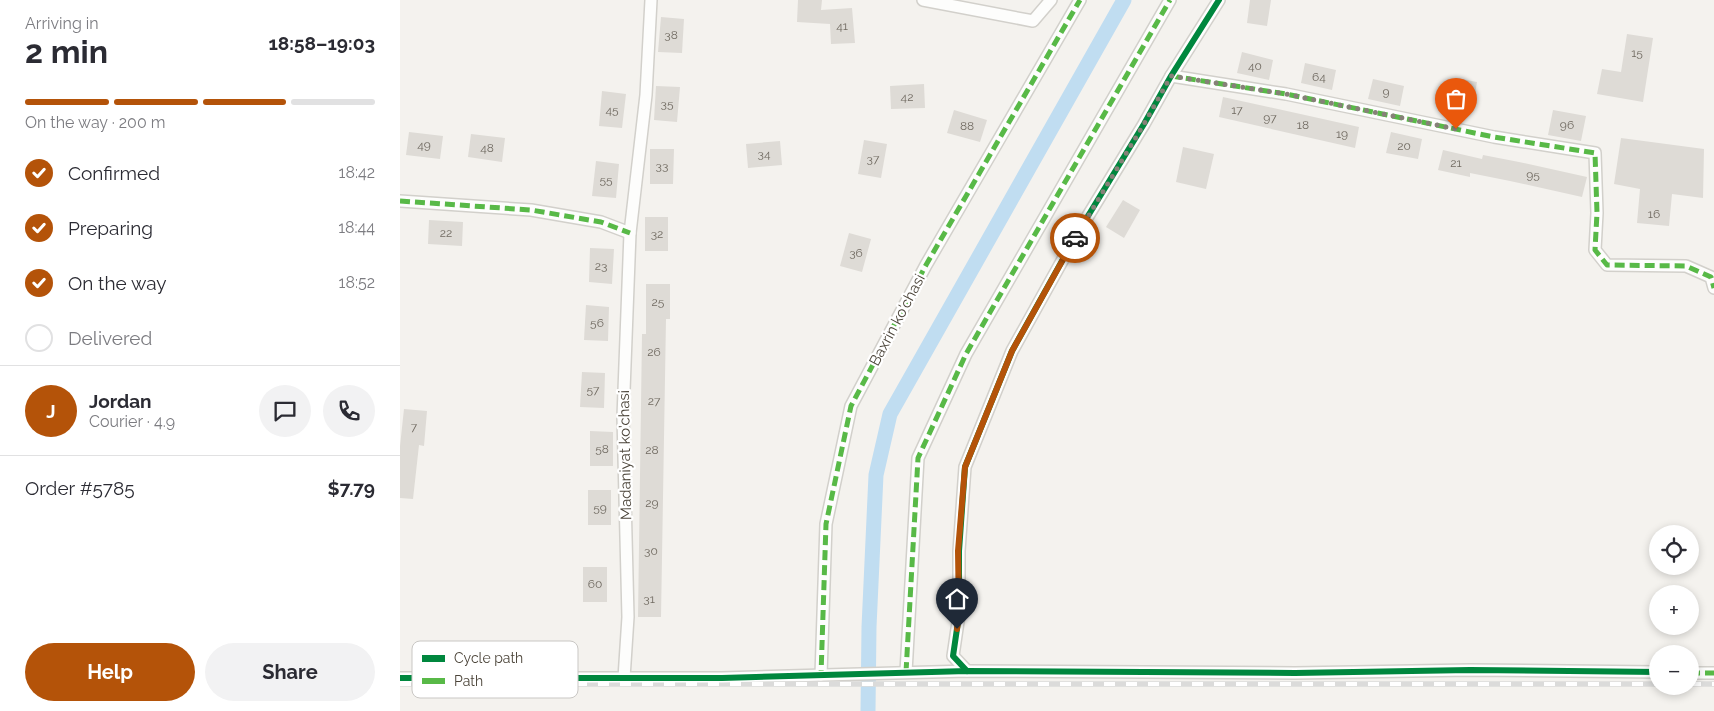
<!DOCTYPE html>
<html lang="en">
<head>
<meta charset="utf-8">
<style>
  :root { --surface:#fff; --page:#f2f2f3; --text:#2b2b33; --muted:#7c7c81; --line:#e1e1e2; --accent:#b45309 }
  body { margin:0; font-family:Raleway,sans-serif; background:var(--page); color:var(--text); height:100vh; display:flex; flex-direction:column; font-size:19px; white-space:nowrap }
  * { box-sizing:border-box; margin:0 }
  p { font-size:16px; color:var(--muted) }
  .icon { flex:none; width:28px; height:28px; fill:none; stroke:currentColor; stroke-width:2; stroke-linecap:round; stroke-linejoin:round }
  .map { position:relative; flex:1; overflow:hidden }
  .details { display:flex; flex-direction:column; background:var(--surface); width:400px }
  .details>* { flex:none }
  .controls { position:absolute; left:1249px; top:525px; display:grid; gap:10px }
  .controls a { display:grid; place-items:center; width:50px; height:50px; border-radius:50%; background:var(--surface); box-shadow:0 2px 8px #0003; font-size:25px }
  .pin { position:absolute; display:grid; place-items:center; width:42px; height:42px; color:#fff; margin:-51px -21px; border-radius:50% 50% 50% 0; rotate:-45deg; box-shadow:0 0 5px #0007 }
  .pin .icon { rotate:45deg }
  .courier { position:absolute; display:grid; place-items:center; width:50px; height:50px; margin:-25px; border:4px solid #b45309; border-radius:50%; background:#fff; color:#222; box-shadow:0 1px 6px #0007 }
  .overview em { font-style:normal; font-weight:700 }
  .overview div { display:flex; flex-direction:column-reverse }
  .overview { display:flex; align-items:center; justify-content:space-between; height:85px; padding:0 25px }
  h1 { font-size:32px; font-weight:700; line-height:38px }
  .bar { display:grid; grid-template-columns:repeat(4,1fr); gap:8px 5px; align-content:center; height:60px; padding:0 25px }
  .bar i { height:6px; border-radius:4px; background:var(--line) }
  .bar .current { background:var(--accent) }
  .bar p { grid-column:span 4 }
  .line { display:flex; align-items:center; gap:12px; padding:0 25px; border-top:1px solid var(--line) }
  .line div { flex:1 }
  .round { display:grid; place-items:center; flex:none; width:52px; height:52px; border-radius:26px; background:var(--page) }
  ol { padding:0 25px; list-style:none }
  li { display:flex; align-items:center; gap:15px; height:55px }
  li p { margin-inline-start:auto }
  li .icon { padding:5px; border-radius:50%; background:var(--accent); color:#fff; stroke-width:4 }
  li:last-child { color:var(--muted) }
  li i { width:28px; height:28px; border:2px solid var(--line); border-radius:50% }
  .action { display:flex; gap:10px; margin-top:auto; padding:10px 25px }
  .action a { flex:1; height:58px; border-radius:30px; background:var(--accent); color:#fff; font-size:20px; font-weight:700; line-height:58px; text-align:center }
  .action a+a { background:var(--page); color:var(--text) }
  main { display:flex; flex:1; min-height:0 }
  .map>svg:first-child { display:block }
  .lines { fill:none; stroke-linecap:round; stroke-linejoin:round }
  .canal { stroke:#c0ddf1; stroke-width:15 }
  .building { fill:#dedbd6 }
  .street-casing { stroke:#d2d0cb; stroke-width:14 }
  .street { stroke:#fdfdfc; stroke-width:11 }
  .rail-casing { stroke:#dbdbda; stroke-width:5.5 }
  .rail { stroke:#fff; stroke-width:4; stroke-dasharray:11; stroke-linecap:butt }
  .quiet { stroke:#58b947; stroke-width:5; stroke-dasharray:10 5; stroke-linecap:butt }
  .cycleway-casing { stroke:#fff; stroke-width:9 }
  .cycleway { stroke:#00873e; stroke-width:6 }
  .done { stroke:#868178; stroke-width:5; stroke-dasharray:0 9 }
  .route { stroke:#b45309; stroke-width:6 }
  .labels { text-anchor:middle; stroke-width:4.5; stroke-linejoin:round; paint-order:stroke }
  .number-label { font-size:12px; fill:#706a61 }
  .street-label { font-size:15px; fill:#4b4439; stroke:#fff }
  .key { fill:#fff; stroke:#c9c7c4; stroke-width:1 }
  .key-label { font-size:14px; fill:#4b4439 }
</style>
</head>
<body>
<main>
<section class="details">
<div class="overview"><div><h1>2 min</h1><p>Arriving in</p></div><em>18:58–19:03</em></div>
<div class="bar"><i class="current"></i><i class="current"></i><i class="current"></i><i></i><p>On the way · 200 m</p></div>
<ol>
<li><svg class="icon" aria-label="check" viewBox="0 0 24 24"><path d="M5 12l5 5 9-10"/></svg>Confirmed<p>18:42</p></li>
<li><svg class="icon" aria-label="check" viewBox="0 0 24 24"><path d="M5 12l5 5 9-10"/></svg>Preparing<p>18:44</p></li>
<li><svg class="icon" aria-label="check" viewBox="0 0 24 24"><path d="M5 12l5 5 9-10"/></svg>On the way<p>18:52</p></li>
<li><i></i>Delivered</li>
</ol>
<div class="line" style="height:90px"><b class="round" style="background:var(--accent);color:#fff">J</b><div><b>Jordan</b><p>Courier · 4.9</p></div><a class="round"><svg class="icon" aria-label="chat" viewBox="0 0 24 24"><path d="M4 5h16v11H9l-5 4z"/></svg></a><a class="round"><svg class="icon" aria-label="phone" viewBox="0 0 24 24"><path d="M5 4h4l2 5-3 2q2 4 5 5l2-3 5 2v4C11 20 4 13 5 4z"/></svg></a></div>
<div class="line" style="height:65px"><div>Order #5785</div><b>$7.79</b></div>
<div class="action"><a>Help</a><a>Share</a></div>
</section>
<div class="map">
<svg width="1314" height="711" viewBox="0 0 1314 711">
  <rect width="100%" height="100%" fill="#f4f2ee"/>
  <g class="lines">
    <!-- canal -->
    <path class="canal" d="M 468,711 L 469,627 L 476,475 L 490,414 L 724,0"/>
  </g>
  <!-- building -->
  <g class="building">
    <path d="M 398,0 L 422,0 L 421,10 L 452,8 L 455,43 L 431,44 L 430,24 L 397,22 Z"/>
    <path d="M 850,0 L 871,0 L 867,26 L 847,23 Z"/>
    <path d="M 261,17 L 284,19 L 282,53 L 258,52 Z"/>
    <path d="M 1227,34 L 1253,38 L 1243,102 L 1197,94 L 1202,69 L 1221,72 Z"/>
    <path d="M 842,52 L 873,60 L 869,80 L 837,73 Z"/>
    <path d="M 905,63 L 936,70 L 932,90 L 901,83 Z"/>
    <path d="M 1056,78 L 1077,82 L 1072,113 L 1051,110 Z"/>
    <path d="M 973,79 L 1004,86 L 1000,106 L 968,99 Z"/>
    <path d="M 524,84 L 525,108 L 491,109 L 490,86 Z"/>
    <path d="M 256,86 L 280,87 L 277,122 L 254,120 Z"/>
    <path d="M 202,91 L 226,94 L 222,128 L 199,126 Z"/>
    <path d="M 823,97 L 959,127 L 955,148 L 819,117 Z"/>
    <path d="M 554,110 L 587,120 L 580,142 L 547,133 Z"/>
    <path d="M 1153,110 L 1186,116 L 1181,141 L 1148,135 Z"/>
    <path d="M 9,132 L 43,136 L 40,159 L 6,155 Z"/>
    <path d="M 991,132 L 1022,139 L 1018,159 L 986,153 Z"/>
    <path d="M 71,134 L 105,138 L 102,162 L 68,157 Z"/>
    <path d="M 1221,138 L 1304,149 L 1303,198 L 1272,194 L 1269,226 L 1237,223 L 1240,189 L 1214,184 Z"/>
    <path d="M 464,140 L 487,144 L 481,178 L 458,174 Z"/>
    <path d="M 380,141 L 382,165 L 348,168 L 346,144 Z"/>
    <path d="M 783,147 L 814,154 L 806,189 L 776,182 Z"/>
    <path d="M 250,149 L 274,149 L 273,184 L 250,184 Z"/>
    <path d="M 1043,150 L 1082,159 L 1083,155 L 1119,162 L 1187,177 L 1182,197 L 1110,181 L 1070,173 L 1070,177 L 1038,170 Z"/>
    <path d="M 196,161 L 219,164 L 216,198 L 192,196 Z"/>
    <path d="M 723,200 L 740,210 L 724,238 L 706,227 Z"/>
    <rect x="245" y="217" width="23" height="34"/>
    <path d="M 29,220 L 63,222 L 62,246 L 28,244 Z"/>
    <path d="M 449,233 L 471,239 L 462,272 L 440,266 Z"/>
    <path d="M 190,248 L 214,249 L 212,284 L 189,282 Z"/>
    <path d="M 246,284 L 270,284 L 270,319 L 266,319 L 261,617 L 238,617 L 242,334 L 246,334 Z"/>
    <path d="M 186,305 L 209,307 L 208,341 L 184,340 Z"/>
    <path d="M 182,372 L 205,373 L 204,408 L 180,407 Z"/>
    <path d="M 4,409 L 27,411 L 24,446 L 19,445 L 13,499 L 0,498 L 0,446 Z"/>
    <path d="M 190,431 L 213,432 L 213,466 L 190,466 Z"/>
    <rect x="188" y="490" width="23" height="35"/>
    <rect x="183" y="567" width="24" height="35"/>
  </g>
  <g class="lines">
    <!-- street casing -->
    <g class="street-casing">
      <g id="street">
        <path d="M 523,0 L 633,21 L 651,0"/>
        <path d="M 771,76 L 886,94 L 1094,137 L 1195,153 L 1197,213 L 1195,250 L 1207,265 L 1286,266 L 1311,277 L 1314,288"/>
        <path d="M 0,201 L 131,210 L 201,222 L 230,233"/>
        <path d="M 567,671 L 553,656 L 559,615 L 559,551 L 565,467 L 612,351 L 677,234 L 744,124 L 771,76 L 819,0"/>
        <path d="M 506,672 L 518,458 L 566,354 L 770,0"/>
        <path d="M 1290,673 L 1314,673"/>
        <path d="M 421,675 L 426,524 L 451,406 L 526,265 L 680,0"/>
        <path d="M 0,678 L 322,678 L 567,671 L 895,673 L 1070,670 L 1258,672"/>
        <path d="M 224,678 L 228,617 L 223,417 L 230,233 L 246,95 L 251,0"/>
      </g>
    </g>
    <!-- street -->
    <use href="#street" class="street"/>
    <!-- rail casing -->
    <g class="rail-casing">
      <g id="rail">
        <path d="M 0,684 L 1258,684"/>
        <path d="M 1290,684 L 1314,684"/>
      </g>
    </g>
    <!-- rail -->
    <use href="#rail" class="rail"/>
    <!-- quiet -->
    <g class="quiet">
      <path d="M 771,76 L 886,94 L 1094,137 L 1195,153 L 1197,213 L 1195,250 L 1207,265 L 1286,266 L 1311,277 L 1314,288"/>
      <path d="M 0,201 L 131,210 L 201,222 L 230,233"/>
      <path d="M 506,672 L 518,458 L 566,354 L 770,0"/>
      <path d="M 1290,673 L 1314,673"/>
      <path d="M 426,675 L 421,675 L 426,524 L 451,406 L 526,265 L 680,0"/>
    </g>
    <!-- cycleway casing -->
    <g class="cycleway-casing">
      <g id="cycleway">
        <path d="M 567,671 L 553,656 L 559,615 L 559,551 L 565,467 L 612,351 L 677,234 L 744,124 L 771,76 L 819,0"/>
        <path d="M 0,678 L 322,678 L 567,671 L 895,673 L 1070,670 L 1258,672"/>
      </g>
    </g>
    <!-- cycleway -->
    <use href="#cycleway" class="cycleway"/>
  </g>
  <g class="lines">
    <!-- done -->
    <path class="done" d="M 675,238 L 744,124 L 771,76 L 886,94 L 1056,129"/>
    <!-- route -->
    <path class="route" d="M 557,629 L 559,615 L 558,551 L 565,467 L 612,351 L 675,238"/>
  </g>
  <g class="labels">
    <!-- number labels -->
    <g class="number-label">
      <text x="442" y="30">41</text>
      <text x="271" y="39">38</text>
      <text x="1237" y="57">15</text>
      <text x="855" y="70">40</text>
      <text x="919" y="81">64</text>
      <text x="986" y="96">9</text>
      <text x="507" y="101">42</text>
      <text x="267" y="108">35</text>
      <text x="212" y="114">45</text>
      <text x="837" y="114">17</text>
      <text x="870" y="122">97</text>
      <text x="903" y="129">18</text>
      <text x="1167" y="129">96</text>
      <text x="567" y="130">88</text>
      <text x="942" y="138">19</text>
      <text x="24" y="149">49</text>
      <text x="1004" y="150">20</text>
      <text x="87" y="152">48</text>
      <text x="364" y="158">34</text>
      <text x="473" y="163">37</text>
      <text x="1056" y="167">21</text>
      <text x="262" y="170">33</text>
      <text x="1133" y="179">95</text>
      <text x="206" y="184">55</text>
      <text x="1254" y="218">16</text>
      <text x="46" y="237">22</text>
      <text x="257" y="238">32</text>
      <text x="456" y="257">36</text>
      <text x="201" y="270">23</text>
      <text x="258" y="306">25</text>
      <text x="197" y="327">56</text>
      <text x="254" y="356">26</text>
      <text x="193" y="394">57</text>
      <text x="254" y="405">27</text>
      <text x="14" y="431">7</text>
      <text x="202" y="453">58</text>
      <text x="252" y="454">28</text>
      <text x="252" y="507">29</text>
      <text x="200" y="512">59</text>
      <text x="251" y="555">30</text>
      <text x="195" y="588">60</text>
      <text x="249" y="603">31</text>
    </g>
    <!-- street labels -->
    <g class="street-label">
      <text transform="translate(497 320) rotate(-62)" y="5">Baxrin ko'chasi</text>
      <text transform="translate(225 455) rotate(-91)" y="5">Madaniyat ko'chasi</text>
    </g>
  </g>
  <!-- legend -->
  <rect x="12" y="641" width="166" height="57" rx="8" class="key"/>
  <rect x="22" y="655" width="23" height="7" fill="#00873e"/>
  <rect x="22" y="678" width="23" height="6" fill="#58b947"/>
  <g class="key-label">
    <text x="54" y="663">Cycle path</text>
    <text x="54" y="686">Path</text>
  </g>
</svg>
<div class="controls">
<a><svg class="icon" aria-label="locate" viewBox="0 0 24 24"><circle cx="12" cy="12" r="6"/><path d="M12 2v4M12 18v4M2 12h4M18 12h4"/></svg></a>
<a>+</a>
<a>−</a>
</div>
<div class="pin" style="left:1056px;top:129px;background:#ea580c"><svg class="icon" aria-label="bag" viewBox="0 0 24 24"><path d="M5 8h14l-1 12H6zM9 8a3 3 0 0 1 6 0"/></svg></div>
<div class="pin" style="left:557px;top:629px;background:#1f2937"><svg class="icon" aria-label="home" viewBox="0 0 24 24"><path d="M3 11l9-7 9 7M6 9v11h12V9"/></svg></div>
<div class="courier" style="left:675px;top:238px"><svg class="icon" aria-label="car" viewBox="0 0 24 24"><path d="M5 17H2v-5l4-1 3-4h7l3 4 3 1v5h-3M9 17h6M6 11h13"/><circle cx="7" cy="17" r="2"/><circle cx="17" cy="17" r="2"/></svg></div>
</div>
</main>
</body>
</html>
